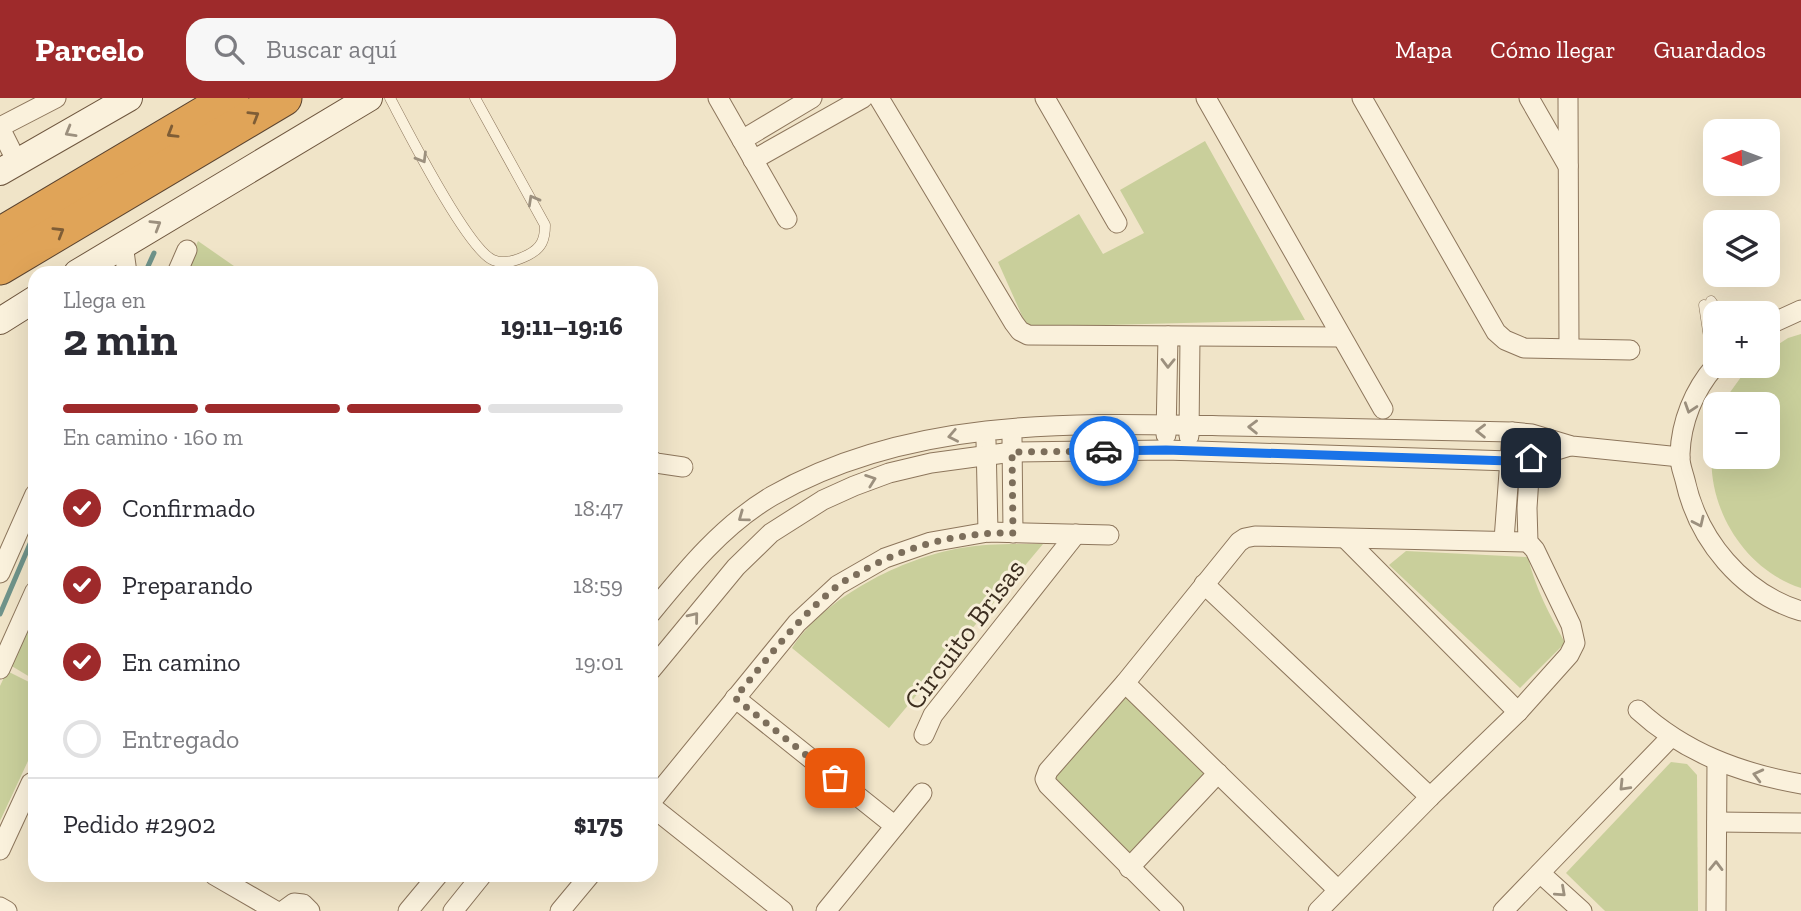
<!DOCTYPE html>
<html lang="es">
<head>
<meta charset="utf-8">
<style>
  :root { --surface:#fff; --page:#f7f7f7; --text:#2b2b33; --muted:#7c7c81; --line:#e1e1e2; --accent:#9e2a2b }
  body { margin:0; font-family:"Zilla Slab",serif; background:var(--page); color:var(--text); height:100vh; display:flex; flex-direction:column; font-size:26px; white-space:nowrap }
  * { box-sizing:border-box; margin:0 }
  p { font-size:23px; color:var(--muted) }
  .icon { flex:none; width:38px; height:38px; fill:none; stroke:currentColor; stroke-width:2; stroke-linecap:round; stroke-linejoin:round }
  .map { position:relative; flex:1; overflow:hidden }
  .panel { position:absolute; left:28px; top:168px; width:630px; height:616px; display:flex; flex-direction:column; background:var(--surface); border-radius:21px; box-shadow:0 7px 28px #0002 }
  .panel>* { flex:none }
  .needle { width:46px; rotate:269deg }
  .buttons { position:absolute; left:1703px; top:21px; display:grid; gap:14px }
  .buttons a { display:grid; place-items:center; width:77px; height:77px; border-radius:14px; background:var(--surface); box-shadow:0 7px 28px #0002; font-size:35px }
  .pin { position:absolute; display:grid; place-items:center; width:60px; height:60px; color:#fff; margin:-30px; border-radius:14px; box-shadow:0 4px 10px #0006 }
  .courier { position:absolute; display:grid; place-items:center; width:70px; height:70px; margin:-35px; border:5px solid #1a73e8; border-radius:50%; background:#fff; color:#222; box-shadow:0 2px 9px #0007 }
  .overview em { font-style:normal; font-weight:700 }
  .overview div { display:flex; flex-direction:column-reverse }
  .overview { display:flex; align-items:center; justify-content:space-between; height:119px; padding:0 35px }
  h1 { font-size:46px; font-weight:700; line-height:52px }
  .bar { display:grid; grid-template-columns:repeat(4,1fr); gap:10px 7px; align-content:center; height:84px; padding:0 35px }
  .bar i { height:9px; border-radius:5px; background:var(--line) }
  .bar .active { background:var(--accent) }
  .bar p { grid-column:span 4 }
  .line { display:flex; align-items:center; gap:18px; padding:0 35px; border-top:2px solid var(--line) }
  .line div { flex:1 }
  ol { padding:0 35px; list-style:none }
  li { display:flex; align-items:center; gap:21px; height:77px }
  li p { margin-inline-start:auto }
  li .icon { padding:7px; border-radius:50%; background:var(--accent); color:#fff; stroke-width:4 }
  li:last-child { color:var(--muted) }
  li i { width:38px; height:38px; border:4px solid var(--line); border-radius:50% }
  header { display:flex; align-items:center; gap:42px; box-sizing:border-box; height:98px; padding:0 35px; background:var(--accent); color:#fff }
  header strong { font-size:33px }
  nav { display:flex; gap:38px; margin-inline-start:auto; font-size:24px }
  .search { width:490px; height:63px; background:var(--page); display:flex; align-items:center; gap:18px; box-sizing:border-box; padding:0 24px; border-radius:21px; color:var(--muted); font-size:26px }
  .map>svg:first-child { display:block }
  .green { fill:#c9cf9b }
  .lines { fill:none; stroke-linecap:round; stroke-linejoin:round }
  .stream { stroke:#6f938a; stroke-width:5 }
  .service-casing { stroke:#8d765c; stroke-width:11 }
  .minor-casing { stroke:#8d765c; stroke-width:21 }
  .secondary-casing { stroke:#6f573f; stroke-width:28 }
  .motorway-casing { stroke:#5b4430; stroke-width:37 }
  .service { stroke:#faf1dc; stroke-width:10 }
  .minor { stroke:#faf1dc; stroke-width:19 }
  .secondary { stroke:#faf1dc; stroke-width:26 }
  .motorway { stroke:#e0a458; stroke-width:35 }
  .oneway { stroke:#7e5d36 }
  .oneway2 { stroke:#9c907e }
  .done { stroke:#7c6e5b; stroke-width:7; stroke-dasharray:0 12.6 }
  .route { stroke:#1a73e8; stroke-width:9 }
  .labels { text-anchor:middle; stroke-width:6; stroke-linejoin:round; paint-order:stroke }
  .street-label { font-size:28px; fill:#3d2e20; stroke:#f7eed8 }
</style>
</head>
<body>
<header>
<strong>Parcelo</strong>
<div class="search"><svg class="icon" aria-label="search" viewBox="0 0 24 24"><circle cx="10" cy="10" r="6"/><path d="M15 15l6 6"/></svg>Buscar aquí</div>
<nav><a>Mapa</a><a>Cómo llegar</a><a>Guardados</a></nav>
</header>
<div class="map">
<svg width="1801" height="813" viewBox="0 0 1801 813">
  <rect width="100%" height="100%" fill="#f0e4c8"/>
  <!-- green -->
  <g class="green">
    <path d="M 1205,43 L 1305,222 L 1027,229 L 998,164 L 1079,116 L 1103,156 L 1144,135 L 1120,92 Z"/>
    <path d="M 198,143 L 244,175 L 184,175 Z"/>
    <path d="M 1801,236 L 1801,490 C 1739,470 1699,397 1715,334 L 1715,359 L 1768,359 L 1768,306 L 1722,306 L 1723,304 L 1749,268 L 1768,268 L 1768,253 L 1788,240 Z"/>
    <path d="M 1043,446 L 889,630 L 792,550 C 825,499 902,460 961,450 C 988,445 1016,446 1043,446 Z"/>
    <path d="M 1406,453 L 1528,459 C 1535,490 1550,517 1565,545 L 1520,590 L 1389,467 Z"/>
    <path d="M 35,511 L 35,582 L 10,567 Z"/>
    <path d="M 7,573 L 35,587 L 35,648 L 0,723 L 0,588 Z"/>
    <path d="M 1126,591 L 1211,674 L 1129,766 L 1048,680 Z"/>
    <path d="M 1671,664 L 1687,666 L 1697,677 L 1698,813 L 1605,813 L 1566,775 Z"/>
  </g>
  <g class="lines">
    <!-- stream -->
    <g class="stream">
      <path d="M 145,175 L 154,155"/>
      <path d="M 0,516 L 35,434"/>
    </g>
    <!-- service casing -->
    <g class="service-casing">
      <g id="service">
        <path d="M 390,0 C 406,30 467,151 493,162 C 504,167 518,162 528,157 C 542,150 545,141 545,127 L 475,0"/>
        <path d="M 1711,203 L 1719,215"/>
        <path d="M 1704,207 L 1709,240 L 1709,273"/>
      </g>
    </g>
    <!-- minor casing -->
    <g class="minor-casing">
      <g id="minor">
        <path d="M 718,0 L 787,121"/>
        <path d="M 879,0 L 1014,225 L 1020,233 L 1028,237 L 1340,239"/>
        <path d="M 1045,0 L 1117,125"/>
        <path d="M 1206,0 L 1383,311"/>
        <path d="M 1362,0 L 1496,234 L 1505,242 L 1524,250 L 1630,252"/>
        <path d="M 1529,0 L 1568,68"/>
        <path d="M 1568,0 L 1569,250"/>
        <path d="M 0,29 L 56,0"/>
        <path d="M 0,30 L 17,64"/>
        <path d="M 742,42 L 812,0"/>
        <path d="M 753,62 L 863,0"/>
        <path d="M 123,146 L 127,175"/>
        <path d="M 177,175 L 187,152"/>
        <path d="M 1768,227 L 1801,212"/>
        <path d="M 1715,268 C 1694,292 1681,324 1680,356 C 1679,365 1683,374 1685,382 C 1698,442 1742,495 1801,513"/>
        <path d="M 1166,337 L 1168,238"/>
        <path d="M 1189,338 L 1190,239"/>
        <path d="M 1012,340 L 1013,435"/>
        <path d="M 986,343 L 988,434"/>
        <path d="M 651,362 L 656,365 L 683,369"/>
        <path d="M 1346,441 L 1518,614"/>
        <path d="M 1504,442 L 1512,334"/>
        <path d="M 0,475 L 35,396"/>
        <path d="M 1204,486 L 1430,699"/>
        <path d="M 651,515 C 687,471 723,427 772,398 C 912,318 1077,325 1232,328 C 1325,330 1419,332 1512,334 L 1532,336 L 1572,348 L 1680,359"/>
        <path d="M 0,571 L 35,493"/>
        <path d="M 651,572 L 736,469 L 771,435 L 823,402 L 854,388 L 889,375 L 931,365 L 1012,354 L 1166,352 L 1510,363 L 1531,360 L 1570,348"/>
        <path d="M 1125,585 L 1338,792"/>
        <path d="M 735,600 L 895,728"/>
        <path d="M 1638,612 C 1685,655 1740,675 1801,686"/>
        <path d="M 924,637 L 933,617 L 1076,436"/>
        <path d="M 651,704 L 797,525 L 838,487 L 885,460 L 931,444 L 988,434 L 1109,437"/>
        <path d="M 651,708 L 783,813"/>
        <path d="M 1717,724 L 1801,725"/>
        <path d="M 0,752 L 31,685 L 35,683"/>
        <path d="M 1129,770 L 1218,675"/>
        <path d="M 1540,775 L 1582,813"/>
        <path d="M 214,777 L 276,813"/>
        <path d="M 0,809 L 7,813"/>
        <path d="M 283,813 L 294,805 L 303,806 L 310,813"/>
        <path d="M 408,813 L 438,777"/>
        <path d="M 453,813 L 482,777"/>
        <path d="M 560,813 L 590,777"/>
        <path d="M 826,813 L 922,695"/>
        <path d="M 1174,813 L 1048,687 L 1045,681 L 1048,673 L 1125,585 L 1239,444 L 1245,440 L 1255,438 L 1528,444"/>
        <path d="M 1318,813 L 1430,699 L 1518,614 L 1569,557 L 1575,545 L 1571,527 L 1535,452 L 1528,444 L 1527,410 L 1531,349"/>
        <path d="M 1503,813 L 1671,639"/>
        <path d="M 1716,813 L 1717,664"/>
      </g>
    </g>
    <!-- secondary casing -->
    <g class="secondary-casing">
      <g id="secondary">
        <path d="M 0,74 L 129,0"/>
        <path d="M 77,175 L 369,0"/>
        <path d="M 0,223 L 35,201"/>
      </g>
    </g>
    <!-- motorway casing -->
    <g class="motorway-casing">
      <g id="motorway">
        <path d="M 0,137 L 231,0"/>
        <path d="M 0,169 L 284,0"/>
      </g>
    </g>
    <!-- service -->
    <use href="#service" class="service"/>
    <!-- minor -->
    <use href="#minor" class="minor"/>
    <!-- secondary -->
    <use href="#secondary" class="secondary"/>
    <!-- motorway -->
    <use href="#motorway" class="motorway"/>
  </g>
  <!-- one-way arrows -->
  <defs><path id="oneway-chevron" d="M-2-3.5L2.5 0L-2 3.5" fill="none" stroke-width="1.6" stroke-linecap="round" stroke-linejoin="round" transform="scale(1.75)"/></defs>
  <g class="oneway">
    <use href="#oneway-chevron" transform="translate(254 18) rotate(-31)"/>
    <use href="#oneway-chevron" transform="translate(172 35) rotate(149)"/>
    <use href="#oneway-chevron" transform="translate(59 134) rotate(-31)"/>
  </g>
  <g class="oneway2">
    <use href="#oneway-chevron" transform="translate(70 34) rotate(150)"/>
    <use href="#oneway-chevron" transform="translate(422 60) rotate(59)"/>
    <use href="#oneway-chevron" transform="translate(533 102) rotate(-119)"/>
    <use href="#oneway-chevron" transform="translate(156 127) rotate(-31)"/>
    <use href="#oneway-chevron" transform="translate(1168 265) rotate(91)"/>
    <use href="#oneway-chevron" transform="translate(1690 310) rotate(108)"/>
    <use href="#oneway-chevron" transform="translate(1253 329) rotate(-179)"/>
    <use href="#oneway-chevron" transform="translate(1481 333) rotate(-179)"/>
    <use href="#oneway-chevron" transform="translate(953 338) rotate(169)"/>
    <use href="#oneway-chevron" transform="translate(871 382) rotate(-20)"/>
    <use href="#oneway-chevron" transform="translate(743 419) rotate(144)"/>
    <use href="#oneway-chevron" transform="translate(1699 424) rotate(65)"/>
    <use href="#oneway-chevron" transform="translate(694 519) rotate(-51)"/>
    <use href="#oneway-chevron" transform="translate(1758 677) rotate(-166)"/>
    <use href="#oneway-chevron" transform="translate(1624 688) rotate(134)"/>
    <use href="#oneway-chevron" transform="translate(1716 768) rotate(-89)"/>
    <use href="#oneway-chevron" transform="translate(1561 794) rotate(42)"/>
  </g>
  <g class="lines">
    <!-- done -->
    <path class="done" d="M 835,680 L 735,600 C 767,561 797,521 836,489 C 844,482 855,478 864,472 C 909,447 961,434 1013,435 L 1012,354 L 1104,353"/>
    <!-- route -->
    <path class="route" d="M 1104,353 L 1166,352 L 1510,363 L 1531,360"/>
  </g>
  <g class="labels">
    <!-- street labels -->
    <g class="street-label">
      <text transform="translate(964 536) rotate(-53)" y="10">Circuito Brisas</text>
    </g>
  </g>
</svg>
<div class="buttons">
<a><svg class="needle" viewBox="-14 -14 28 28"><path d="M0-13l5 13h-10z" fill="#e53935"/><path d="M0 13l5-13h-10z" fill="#7c7c81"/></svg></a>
<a><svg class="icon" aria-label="layers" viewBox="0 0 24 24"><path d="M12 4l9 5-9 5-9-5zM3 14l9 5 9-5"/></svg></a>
<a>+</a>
<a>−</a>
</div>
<div class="pin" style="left:835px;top:680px;background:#ea580c"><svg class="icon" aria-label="bag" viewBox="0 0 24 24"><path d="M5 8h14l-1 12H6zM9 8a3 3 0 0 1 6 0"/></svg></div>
<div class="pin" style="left:1531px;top:360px;background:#1f2937"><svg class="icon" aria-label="home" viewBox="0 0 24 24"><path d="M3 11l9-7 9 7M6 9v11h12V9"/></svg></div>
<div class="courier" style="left:1104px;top:353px"><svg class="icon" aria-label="car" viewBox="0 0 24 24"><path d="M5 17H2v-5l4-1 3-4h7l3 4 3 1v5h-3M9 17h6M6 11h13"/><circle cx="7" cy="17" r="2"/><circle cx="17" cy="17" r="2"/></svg></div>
<section class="panel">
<div class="overview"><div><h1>2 min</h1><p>Llega en</p></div><em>19:11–19:16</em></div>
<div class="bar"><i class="active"></i><i class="active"></i><i class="active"></i><i></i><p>En camino · 160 m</p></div>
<ol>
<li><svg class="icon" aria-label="check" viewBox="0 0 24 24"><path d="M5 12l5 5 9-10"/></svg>Confirmado<p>18:47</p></li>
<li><svg class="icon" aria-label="check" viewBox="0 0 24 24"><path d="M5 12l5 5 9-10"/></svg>Preparando<p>18:59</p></li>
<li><svg class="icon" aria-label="check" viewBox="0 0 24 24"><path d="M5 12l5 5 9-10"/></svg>En camino<p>19:01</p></li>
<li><i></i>Entregado</li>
</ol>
<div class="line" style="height:91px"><div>Pedido #2902</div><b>$175</b></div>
</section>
</div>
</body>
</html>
